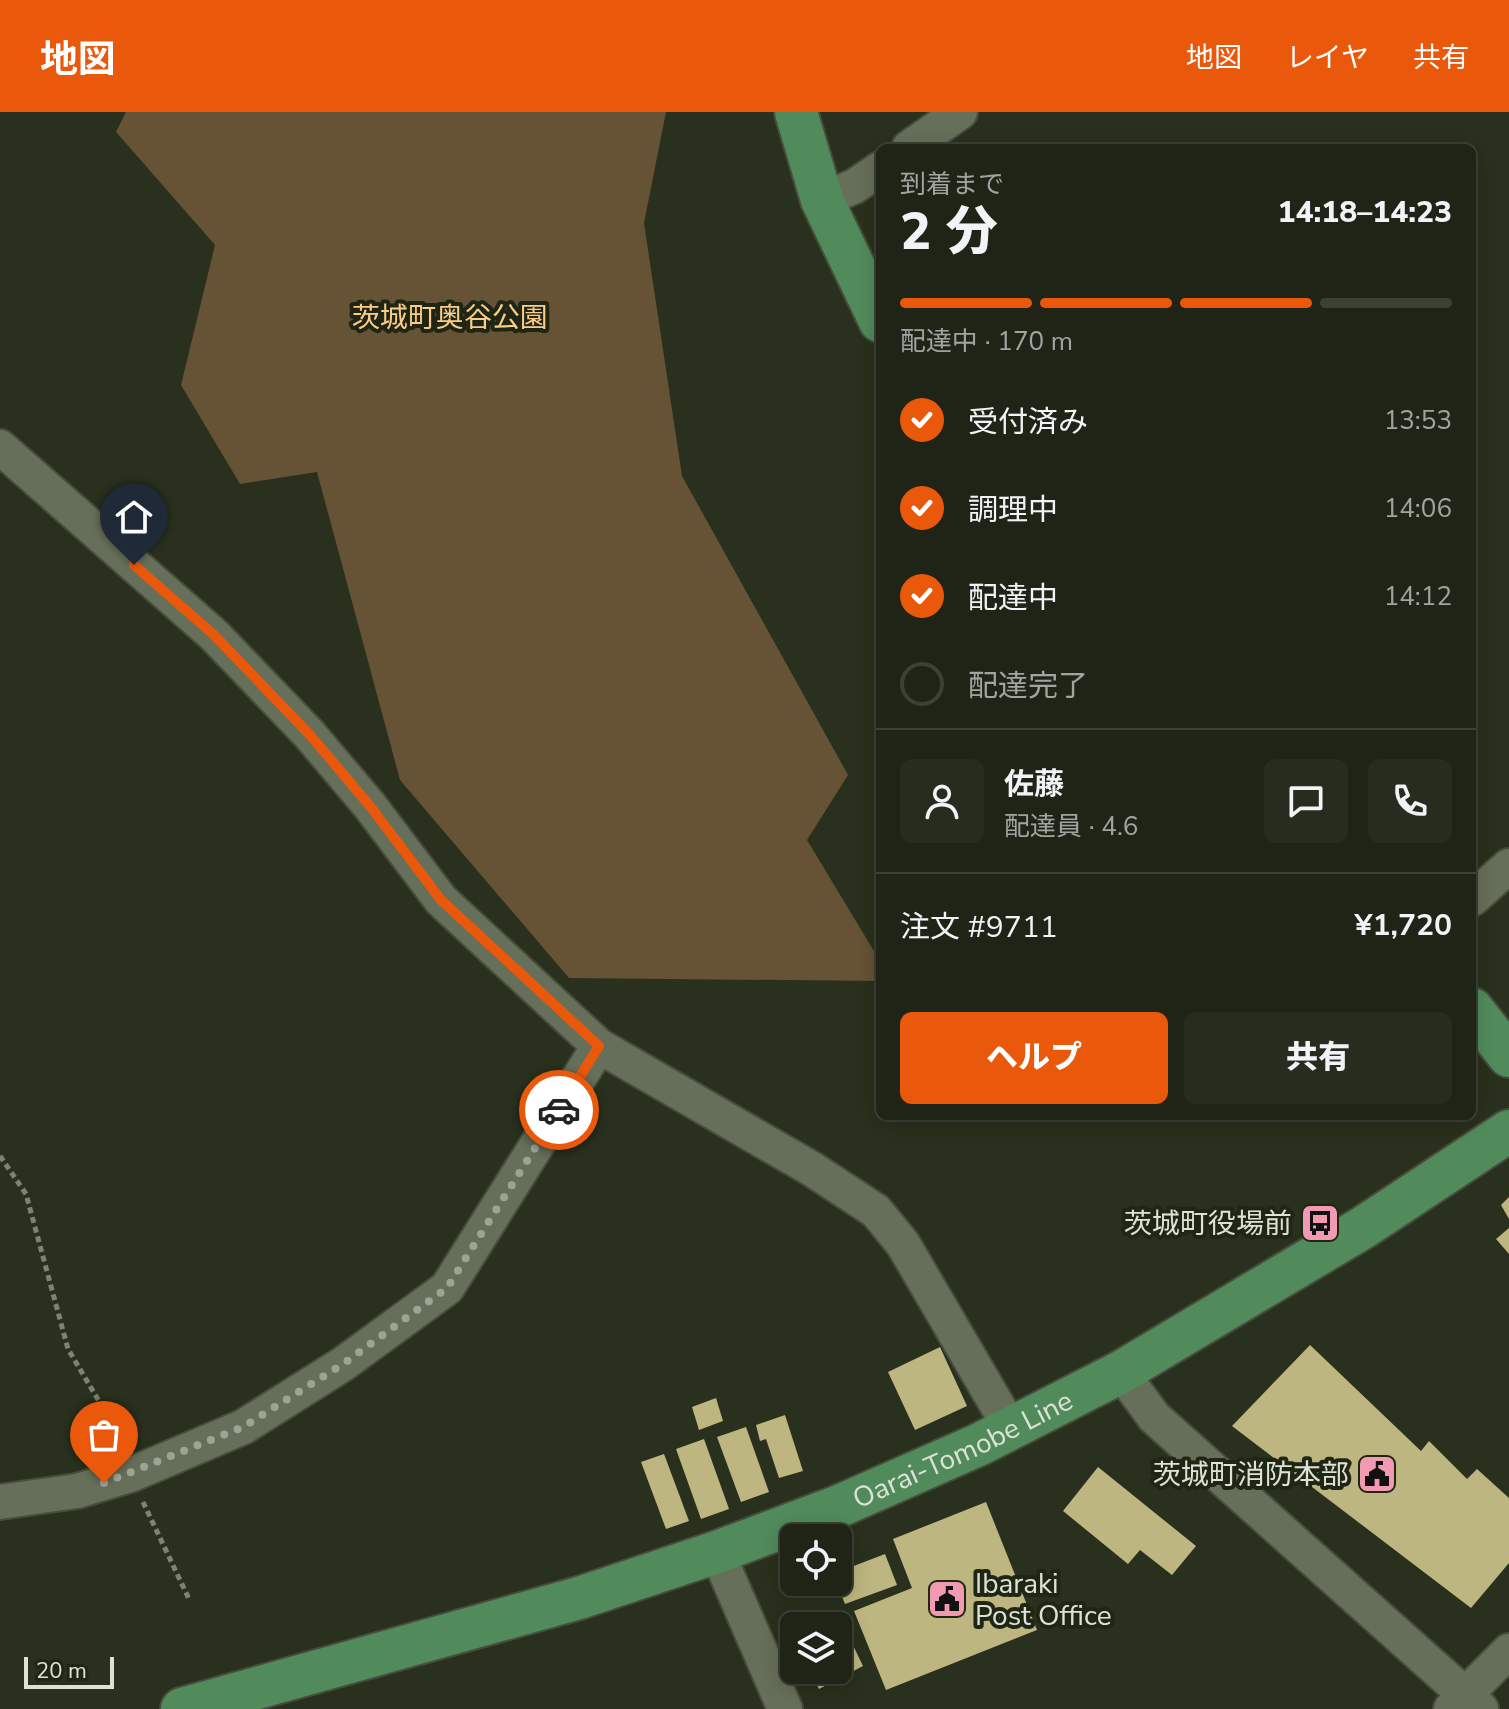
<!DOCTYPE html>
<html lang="ja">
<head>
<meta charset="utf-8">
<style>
  :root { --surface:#1f2416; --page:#272c1f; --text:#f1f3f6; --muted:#a1a4a1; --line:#3c4135; --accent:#ea580c }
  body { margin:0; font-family:"Nunito Sans","Noto Sans JP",sans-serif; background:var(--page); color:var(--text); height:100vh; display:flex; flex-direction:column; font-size:30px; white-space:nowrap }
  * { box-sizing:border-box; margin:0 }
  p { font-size:26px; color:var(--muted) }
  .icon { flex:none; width:44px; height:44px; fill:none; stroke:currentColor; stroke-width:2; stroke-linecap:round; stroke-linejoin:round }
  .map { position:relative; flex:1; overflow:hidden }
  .side { position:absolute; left:876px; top:32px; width:600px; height:976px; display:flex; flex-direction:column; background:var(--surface); border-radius:12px; box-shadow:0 4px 20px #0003,0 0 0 2px var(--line) }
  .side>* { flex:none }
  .fabs { position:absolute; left:780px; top:1412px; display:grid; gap:16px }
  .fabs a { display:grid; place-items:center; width:72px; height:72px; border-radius:12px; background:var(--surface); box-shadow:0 4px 20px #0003,0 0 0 2px var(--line); font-size:40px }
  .scale { position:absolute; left:24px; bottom:20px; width:90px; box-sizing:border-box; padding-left:8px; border:4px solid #dde2d6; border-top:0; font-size:22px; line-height:28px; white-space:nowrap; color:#dde2d6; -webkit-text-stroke:6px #1f2614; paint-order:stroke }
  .pin { position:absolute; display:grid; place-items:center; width:68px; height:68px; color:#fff; margin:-82px -34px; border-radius:50% 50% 50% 0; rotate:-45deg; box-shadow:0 0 8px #0007 }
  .pin .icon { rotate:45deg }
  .courier { position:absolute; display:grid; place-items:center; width:80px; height:80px; margin:-40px; border:6px solid #ea580c; border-radius:50%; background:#fff; color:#222; box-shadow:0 2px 10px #0007 }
  .headline em { font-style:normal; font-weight:800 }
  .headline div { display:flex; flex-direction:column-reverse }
  .headline { display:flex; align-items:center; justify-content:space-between; height:136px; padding:0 24px }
  h1 { font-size:52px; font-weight:800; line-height:60px }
  .bar { display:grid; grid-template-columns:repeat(4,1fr); gap:12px 8px; align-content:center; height:96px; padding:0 24px }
  .bar i { height:10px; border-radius:6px; background:var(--line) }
  .bar .on { background:var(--accent) }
  .bar p { grid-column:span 4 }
  .line { display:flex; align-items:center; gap:20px; padding:0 24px; border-top:2px solid var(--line) }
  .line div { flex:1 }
  .round { display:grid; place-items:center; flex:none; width:84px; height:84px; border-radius:12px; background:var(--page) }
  ol { padding:0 24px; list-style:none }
  li { display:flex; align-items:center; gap:24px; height:88px }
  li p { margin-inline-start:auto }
  li .icon { padding:8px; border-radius:50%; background:var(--accent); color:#fff; stroke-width:4 }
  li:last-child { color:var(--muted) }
  li i { width:44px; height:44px; border:4px solid var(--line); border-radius:50% }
  .button { display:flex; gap:16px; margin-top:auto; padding:16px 24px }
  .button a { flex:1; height:92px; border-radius:12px; background:var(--accent); color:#fff; font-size:32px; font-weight:800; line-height:92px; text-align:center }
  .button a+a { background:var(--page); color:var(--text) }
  header { display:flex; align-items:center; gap:48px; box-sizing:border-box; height:112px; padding:0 40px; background:var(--accent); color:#fff }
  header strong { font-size:38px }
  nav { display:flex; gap:44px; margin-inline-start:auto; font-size:28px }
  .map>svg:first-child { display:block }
  .green { fill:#665234 }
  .building { fill:#beb680 }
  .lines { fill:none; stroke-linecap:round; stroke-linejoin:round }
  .minor-casing { stroke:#474d3c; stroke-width:38 }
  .major-casing { stroke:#474d3c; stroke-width:46 }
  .path { stroke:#7d8373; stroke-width:5; stroke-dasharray:6 4; stroke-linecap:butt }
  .minor { stroke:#666f59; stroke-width:34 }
  .major { stroke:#518b5b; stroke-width:42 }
  .done { stroke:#9ea495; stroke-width:8; stroke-dasharray:0 14.4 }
  .route { stroke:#ea580c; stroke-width:10 }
  .labels { text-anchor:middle; stroke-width:8; stroke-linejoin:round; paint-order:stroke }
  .park-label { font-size:28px; fill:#fccc87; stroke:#1f2614 }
  .poi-label { font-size:28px; fill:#dde2d6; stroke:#1f2614; text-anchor:end }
  .street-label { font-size:28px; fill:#dde2d6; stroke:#1f2614 }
</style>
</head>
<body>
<header>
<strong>地図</strong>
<nav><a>地図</a><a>レイヤ</a><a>共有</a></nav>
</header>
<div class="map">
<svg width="1509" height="1597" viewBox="0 0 1509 1597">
  <rect width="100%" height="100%" fill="#29301d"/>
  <!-- green -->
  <path class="green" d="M 126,0 L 666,0 L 644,111 L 682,364 L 848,663 L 807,728 L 880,849 L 880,869 L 569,866 L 400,668 L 317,360 L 240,372 L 181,273 L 215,133 L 116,20 Z"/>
  <!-- building -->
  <g class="building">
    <path d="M 1509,1085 L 1509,1107 L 1501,1093 Z"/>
    <path d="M 1509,1116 L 1509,1142 L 1496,1127 Z"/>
    <path d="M 1310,1233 L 1421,1339 L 1429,1329 L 1467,1367 L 1477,1357 L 1509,1386 L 1509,1451 L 1471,1496 L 1232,1314 Z"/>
    <path d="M 940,1235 L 967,1294 L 915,1318 L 888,1260 Z"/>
    <path d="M 716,1286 L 723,1309 L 699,1318 L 692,1295 Z"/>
    <path d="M 785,1303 L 803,1359 L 779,1366 L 766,1327 L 760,1329 L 756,1313 Z"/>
    <path d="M 746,1315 L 769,1380 L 741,1390 L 717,1325 Z"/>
    <path d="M 704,1327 L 729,1397 L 701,1407 L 676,1337 Z"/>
    <path d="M 664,1342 L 689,1409 L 666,1417 L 641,1350 Z"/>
    <path d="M 1098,1355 L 1196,1434 L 1172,1463 L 1140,1438 L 1128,1452 L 1063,1399 Z"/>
    <path d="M 986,1390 L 1037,1518 L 886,1578 L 854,1499 L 912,1476 L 893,1427 Z"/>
    <path d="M 885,1442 L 897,1473 L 845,1492 L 836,1470 L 838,1460 Z"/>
    <path d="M 849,1525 L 863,1554 L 819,1577 L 810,1558 L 838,1558 L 838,1531 Z"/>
  </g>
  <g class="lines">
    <!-- minor casing -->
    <g class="minor-casing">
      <g id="minor">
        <path d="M 909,36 L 960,0"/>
        <path d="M 822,88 L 855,74 L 880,57"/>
        <path d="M 0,335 L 214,523 L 310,623 L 370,694 L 441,788 L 599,934 L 812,1057 L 876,1099 L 903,1132 L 1011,1317"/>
        <path d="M 1472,787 L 1509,754"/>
        <path d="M 1121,1260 L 1154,1305 L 1481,1597"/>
        <path d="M 0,1390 L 77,1379 L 130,1363 L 243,1315 L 343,1252 L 447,1176 L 599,934"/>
        <path d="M 717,1440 L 785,1597"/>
        <path d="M 1451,1597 L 1509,1539"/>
      </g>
    </g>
    <!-- major casing -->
    <g class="major-casing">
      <g id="major">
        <path d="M 796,0 L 822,88 L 880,209"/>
        <path d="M 1472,897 L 1509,944"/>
        <path id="s1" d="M 182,1597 L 579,1486 L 717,1440 L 837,1395 L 978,1333 L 1121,1260 L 1364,1115 L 1509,1019"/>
      </g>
    </g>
    <!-- path -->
    <g class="path">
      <path d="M 0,1044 L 26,1082 L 68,1237 L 125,1333"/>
      <path d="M 143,1390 L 189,1487"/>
    </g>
    <!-- minor -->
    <use href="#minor" class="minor"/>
    <!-- major -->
    <use href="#major" class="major"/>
  </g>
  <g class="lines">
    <!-- done -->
    <path class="done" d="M 104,1371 L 243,1315 L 343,1252 L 447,1176 L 559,998"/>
    <!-- route -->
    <path class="route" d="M 134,453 L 214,523 L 310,623 L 370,694 L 441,788 L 599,934 L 559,998"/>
  </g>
  <!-- icons -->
  <defs>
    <g id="bus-square" transform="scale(2)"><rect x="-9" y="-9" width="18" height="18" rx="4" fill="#f19ab2" stroke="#1f2614"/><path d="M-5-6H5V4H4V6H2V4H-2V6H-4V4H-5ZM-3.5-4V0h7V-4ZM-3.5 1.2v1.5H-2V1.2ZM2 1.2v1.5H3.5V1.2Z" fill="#111"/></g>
    <g id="civic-square" transform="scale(2)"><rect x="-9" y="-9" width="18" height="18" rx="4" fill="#f19ab2" stroke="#1f2614"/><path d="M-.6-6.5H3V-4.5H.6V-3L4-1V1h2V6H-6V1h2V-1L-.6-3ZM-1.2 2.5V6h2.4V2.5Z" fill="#111"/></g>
  </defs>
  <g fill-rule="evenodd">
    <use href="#bus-square" x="1320" y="1111"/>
    <use href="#civic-square" x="1377" y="1362"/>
    <use href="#civic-square" x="947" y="1487"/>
  </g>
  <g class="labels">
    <!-- park labels -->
    <g class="park-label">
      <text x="450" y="215">茨城町奥谷公園</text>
    </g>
    <!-- poi labels -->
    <g class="poi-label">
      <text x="1292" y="1121">茨城町役場前</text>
      <text x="1349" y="1372">茨城町消防本部</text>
      <text x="975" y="1481" text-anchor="start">Ibaraki<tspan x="975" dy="32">Post Office</tspan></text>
    </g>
    <!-- street labels -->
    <g class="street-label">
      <text dy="10" stroke="none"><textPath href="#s1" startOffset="824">Oarai-Tomobe Line</textPath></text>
    </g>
  </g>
</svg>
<div class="fabs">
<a><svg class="icon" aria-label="locate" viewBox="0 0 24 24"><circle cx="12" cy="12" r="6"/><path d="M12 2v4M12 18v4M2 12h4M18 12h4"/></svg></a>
<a><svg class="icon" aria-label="layers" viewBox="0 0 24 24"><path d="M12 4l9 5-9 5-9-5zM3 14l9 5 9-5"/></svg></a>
</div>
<div class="scale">20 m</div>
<div class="pin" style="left:104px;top:1371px;background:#ea580c"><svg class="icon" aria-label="bag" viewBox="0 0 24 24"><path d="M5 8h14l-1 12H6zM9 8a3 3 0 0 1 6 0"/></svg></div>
<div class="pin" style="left:134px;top:453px;background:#1f2937"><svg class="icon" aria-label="home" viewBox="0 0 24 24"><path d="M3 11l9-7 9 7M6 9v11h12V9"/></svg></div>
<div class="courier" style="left:559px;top:998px"><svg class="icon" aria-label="car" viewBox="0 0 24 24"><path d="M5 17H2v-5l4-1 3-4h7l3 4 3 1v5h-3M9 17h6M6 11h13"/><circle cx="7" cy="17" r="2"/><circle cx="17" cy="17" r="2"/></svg></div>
<section class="side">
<div class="headline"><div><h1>2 分</h1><p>到着まで</p></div><em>14:18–14:23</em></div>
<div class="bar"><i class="on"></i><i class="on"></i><i class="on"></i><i></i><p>配達中 · 170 m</p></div>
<ol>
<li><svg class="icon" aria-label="check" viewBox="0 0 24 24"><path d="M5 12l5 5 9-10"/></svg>受付済み<p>13:53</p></li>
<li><svg class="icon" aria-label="check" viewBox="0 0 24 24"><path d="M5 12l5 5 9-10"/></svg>調理中<p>14:06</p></li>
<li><svg class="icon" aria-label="check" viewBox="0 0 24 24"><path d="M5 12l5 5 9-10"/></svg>配達中<p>14:12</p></li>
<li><i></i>配達完了</li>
</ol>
<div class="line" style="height:144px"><a class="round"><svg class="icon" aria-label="person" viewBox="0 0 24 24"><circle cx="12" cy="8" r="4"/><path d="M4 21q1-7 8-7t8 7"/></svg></a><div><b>佐藤</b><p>配達員 · 4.6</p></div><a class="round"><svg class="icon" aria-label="chat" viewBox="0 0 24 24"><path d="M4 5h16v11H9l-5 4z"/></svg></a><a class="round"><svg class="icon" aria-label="phone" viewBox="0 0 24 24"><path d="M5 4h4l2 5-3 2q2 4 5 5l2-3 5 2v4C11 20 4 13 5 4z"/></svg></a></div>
<div class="line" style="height:104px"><div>注文 #9711</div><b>¥1,720</b></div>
<div class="button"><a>ヘルプ</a><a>共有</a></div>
</section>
</div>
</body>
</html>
